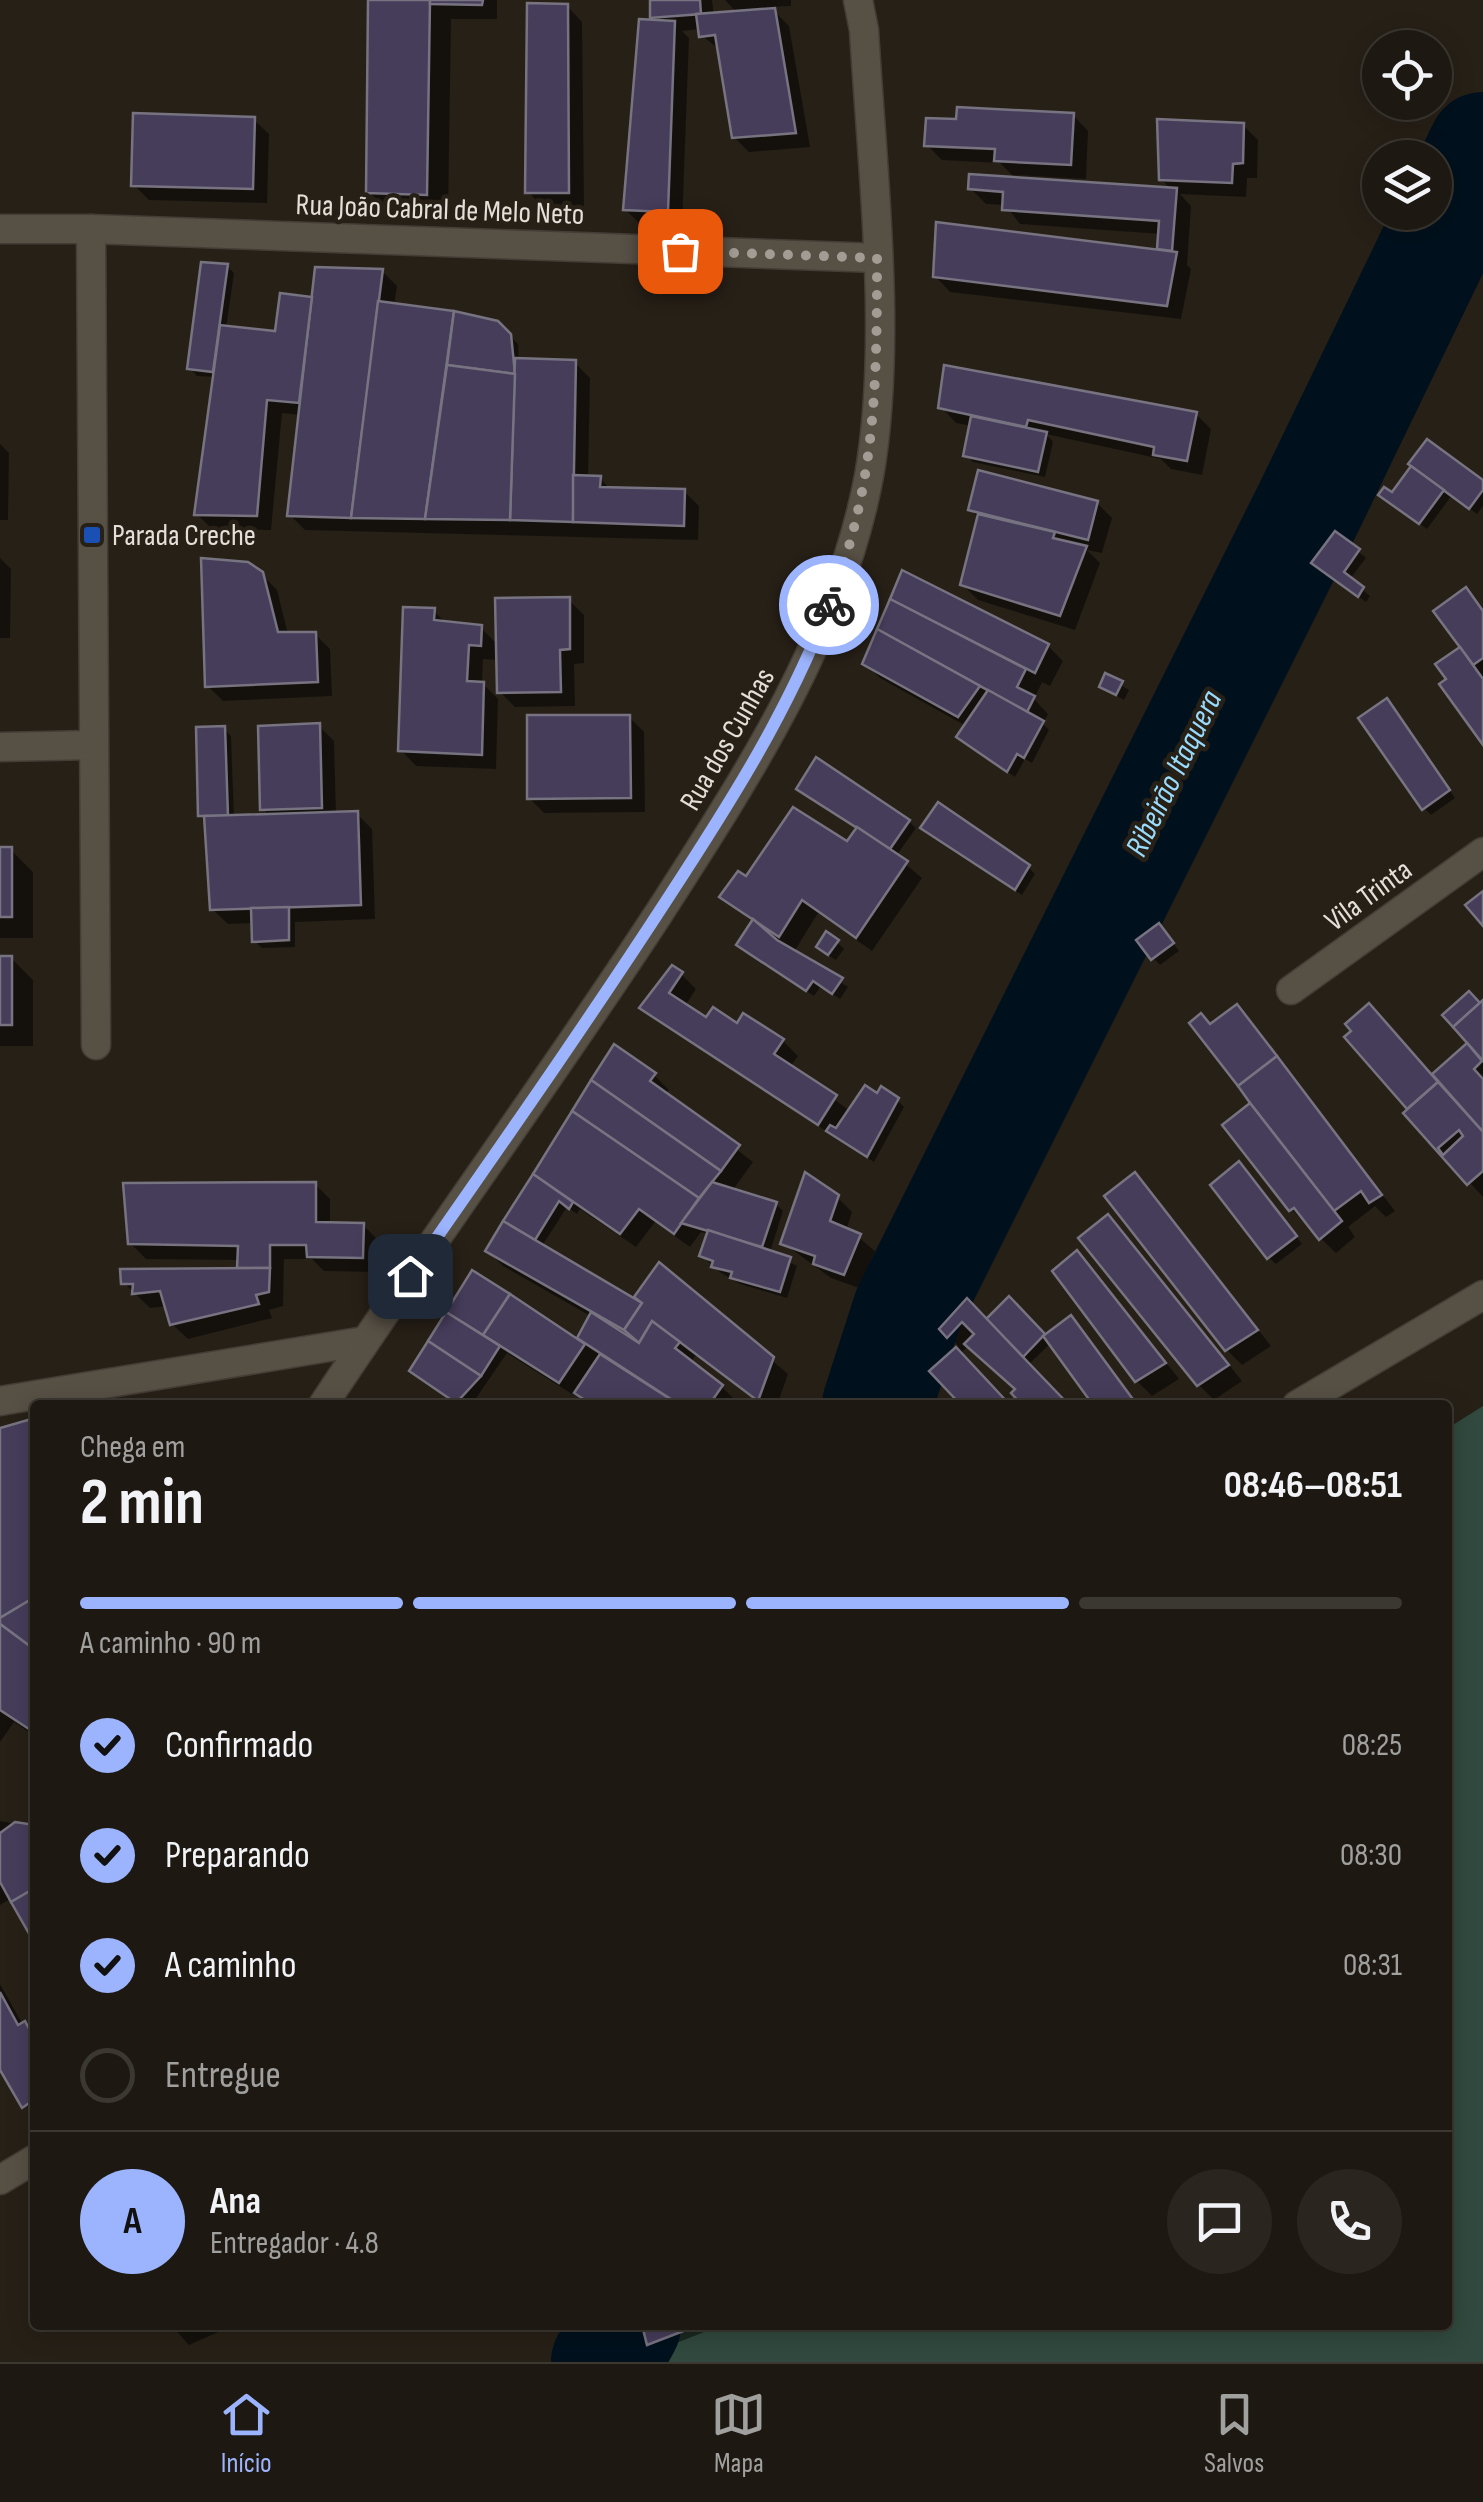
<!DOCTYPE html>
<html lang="pt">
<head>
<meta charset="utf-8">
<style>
  :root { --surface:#1d1811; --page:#2a251f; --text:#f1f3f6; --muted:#a0a09f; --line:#3b3731; --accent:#9cb4fd }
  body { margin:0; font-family:"Sofia Sans Condensed",sans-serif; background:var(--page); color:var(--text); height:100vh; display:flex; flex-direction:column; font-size:38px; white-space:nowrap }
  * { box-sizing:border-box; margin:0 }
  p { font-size:32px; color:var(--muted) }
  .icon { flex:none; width:55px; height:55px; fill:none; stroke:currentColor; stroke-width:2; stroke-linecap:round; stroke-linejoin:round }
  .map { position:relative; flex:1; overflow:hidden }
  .details { position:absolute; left:30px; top:1400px; width:1422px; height:930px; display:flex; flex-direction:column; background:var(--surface); border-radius:10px; box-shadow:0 5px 25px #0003,0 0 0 2px var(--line) }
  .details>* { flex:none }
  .fabs { position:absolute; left:1362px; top:30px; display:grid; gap:20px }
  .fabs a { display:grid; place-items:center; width:90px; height:90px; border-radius:50%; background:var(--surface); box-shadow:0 5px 25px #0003,0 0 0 2px var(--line); font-size:50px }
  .pin { position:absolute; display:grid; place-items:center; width:85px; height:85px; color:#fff; margin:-42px; border-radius:20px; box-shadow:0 5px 15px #0006 }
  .courier { position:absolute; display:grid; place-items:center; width:100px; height:100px; margin:-50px; border:8px solid #9cb4fd; border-radius:50%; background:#fff; color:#222; box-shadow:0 2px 12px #0007 }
  .summary em { font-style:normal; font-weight:700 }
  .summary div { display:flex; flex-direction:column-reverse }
  .summary { display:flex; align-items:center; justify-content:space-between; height:170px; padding:0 50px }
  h1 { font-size:65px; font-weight:700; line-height:75px }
  .bar { display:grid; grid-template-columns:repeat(4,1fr); gap:15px 10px; align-content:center; height:120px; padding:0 50px }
  .bar i { height:12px; border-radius:8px; background:var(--line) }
  .bar .selected { background:var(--accent) }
  .bar p { grid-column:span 4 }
  .line { display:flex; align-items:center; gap:25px; padding:0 50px; border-top:2px solid var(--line) }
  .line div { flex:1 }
  .round { display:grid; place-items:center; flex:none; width:105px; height:105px; border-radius:52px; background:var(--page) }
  ol { padding:0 50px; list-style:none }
  li { display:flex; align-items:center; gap:30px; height:110px }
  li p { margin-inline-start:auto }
  li .icon { padding:10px; border-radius:50%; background:var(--accent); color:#111; stroke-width:4 }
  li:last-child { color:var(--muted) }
  li i { width:55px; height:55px; border:5px solid var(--line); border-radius:50% }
  .menu { display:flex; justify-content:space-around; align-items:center; height:140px; border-top:2px solid var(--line); background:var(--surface); font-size:28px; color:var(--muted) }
  .menu a { display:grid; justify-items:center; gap:5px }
  .menu .selected { color:var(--accent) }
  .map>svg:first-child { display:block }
  .green { fill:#31493e }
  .shadow { fill:#0007 }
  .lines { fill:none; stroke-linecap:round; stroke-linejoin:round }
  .river { stroke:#00111d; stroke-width:110 }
  .building { fill:#463d5b; stroke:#777380; stroke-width:2.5; fill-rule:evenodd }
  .minor-casing { stroke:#433d36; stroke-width:31 }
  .tertiary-casing { stroke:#433d36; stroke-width:31 }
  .minor { stroke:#575045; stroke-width:28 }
  .tertiary { stroke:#575045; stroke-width:28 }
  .done { stroke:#a29c95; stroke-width:10; stroke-dasharray:0 18 }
  .route { stroke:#9cb4fd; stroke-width:12 }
  .transit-dot { fill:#1a4fb4; stroke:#272017; stroke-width:4 }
  .labels { text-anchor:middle; stroke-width:9; stroke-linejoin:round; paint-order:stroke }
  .street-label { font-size:30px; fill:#e4dfd9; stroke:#272017 }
  .poi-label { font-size:30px; fill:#e4dfd9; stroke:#272017; text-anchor:start }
  .water-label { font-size:32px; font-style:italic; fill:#99dbfd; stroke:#272017 }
</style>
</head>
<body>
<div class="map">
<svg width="1483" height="2362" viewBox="0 0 1483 2362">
  <rect width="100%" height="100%" fill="#272017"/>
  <!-- green -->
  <path class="green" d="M 1483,1406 L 1483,2362 L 660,2362 L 673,2325 L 1448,2325 L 1448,1428 Z"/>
  <!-- shadow -->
  <g class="shadow">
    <path d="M 371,0 L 497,0 L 497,19 L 451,19 L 448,216 L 391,214 L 369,192 Z"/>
    <path d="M 652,0 L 712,0 L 714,16 L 738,14 L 725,0 L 791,0 L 791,6 L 770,7 L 789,26 L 810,147 L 749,152 L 734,137 L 720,50 L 701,35 L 700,29 L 682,31 L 689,38 L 682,226 L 640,224 L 625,209 L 657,22 L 652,17 Z"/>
    <path d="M 567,6 L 582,22 L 584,207 L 543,207 L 528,192 Z"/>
    <path d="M 1073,115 L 1088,131 L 1086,179 L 1017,175 L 1017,180 L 1000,163 L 942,160 L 927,145 Z"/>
    <path d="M 253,119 L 269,134 L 267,203 L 149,200 L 134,185 Z"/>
    <path d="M 1243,125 L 1258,140 L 1257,178 L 1247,178 L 1246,197 L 1180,194 L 1191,206 L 1187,265 L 1191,269 L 1181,319 L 950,292 L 935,276 L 1160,252 L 1161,234 L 1020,224 L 1005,205 L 986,204 L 970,188 L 1173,191 L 1161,179 Z"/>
    <path d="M 227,266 L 234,273 L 226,328 L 277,334 L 314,300 L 382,271 L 397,286 L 394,306 L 497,323 L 518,344 L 519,360 L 575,363 L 590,378 L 588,478 L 600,478 L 611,490 L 684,491 L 699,506 L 698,540 L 305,530 L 290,515 L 300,415 L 282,413 L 271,530 L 212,529 L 197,514 L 216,377 L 197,376 L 190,368 Z"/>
    <path d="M 941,407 L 1196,414 L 1211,429 L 1202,475 L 1171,469 L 1161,459 L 1046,434 L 1053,442 L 1045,477 L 973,462 L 966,455 L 972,426 L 956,423 Z"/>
    <path d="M 0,444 L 9,453 L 8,520 L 0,520 Z"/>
    <path d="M 1483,483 L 1483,506 L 1477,514 L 1452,495 L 1427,529 L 1389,502 L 1393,495 Z"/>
    <path d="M 1097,503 L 1112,518 L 1102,553 L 1087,550 L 1100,563 L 1075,630 L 978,600 L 962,584 L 979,518 L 971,510 Z"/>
    <path d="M 1336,534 L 1366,558 L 1350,579 L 1370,596 L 1366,602 L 1321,570 Z"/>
    <path d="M 0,558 L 11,569 L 10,638 L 0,638 Z"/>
    <path d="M 261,574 L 277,590 L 288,634 L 315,634 L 330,649 L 332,696 L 223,701 L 208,686 Z"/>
    <path d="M 903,574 L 1048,646 L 1063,661 L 1050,686 L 1042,682 L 1034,699 L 1048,714 L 1043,724 L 1049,730 L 1032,763 L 1025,759 L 1015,777 L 966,743 L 966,726 L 880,678 L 865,663 Z"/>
    <path d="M 569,600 L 584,615 L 584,663 L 574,664 L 575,706 L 515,707 L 500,692 L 499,660 L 483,659 L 482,683 L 498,699 L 496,769 L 416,766 L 401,750 L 434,611 L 447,624 L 481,628 L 499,646 Z"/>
    <path d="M 1483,611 L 1483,741 L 1450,680 Z"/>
    <path d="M 1106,676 L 1129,690 L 1124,700 L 1102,687 Z"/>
    <path d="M 1394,709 L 1455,798 L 1431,815 L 1424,808 Z"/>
    <path d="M 629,717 L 644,732 L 645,812 L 544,813 L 529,798 Z"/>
    <path d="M 319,726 L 334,741 L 336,814 L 357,814 L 372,829 L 375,919 L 295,922 L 295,947 L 262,948 L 254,941 L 254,923 L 228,924 L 212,909 L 206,821 L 201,815 L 224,729 L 231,736 L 234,818 L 270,817 L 263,809 Z"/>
    <path d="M 799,789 L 909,822 L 916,828 L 896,856 L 922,878 L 872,951 L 818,913 L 794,952 L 848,987 L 840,999 L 821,986 L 814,996 L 746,952 L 739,945 L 754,923 L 722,897 L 746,880 L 848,845 L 858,829 Z"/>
    <path d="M 931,834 L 1028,867 L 1035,874 L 1022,895 Z"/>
    <path d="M 0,850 L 11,850 L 33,872 L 33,938 L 0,938 Z"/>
    <path d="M 1166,933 L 1179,951 L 1160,965 L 1153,958 Z"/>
    <path d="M 837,942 L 844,949 L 836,960 L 826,954 Z"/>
    <path d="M 0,958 L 11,958 L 33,980 L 33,1046 L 0,1046 Z"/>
    <path d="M 681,974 L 696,989 L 685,1006 L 707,1020 L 738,1027 L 744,1016 L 783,1041 L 798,1056 L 790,1067 L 850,1111 L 878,1097 L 897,1100 L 904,1107 L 874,1162 L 658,1022 L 643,1007 Z"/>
    <path d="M 1483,1004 L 1483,1074 L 1479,1077 L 1483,1082 L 1483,1197 L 1406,1113 L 1411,1109 L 1348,1038 L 1432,1077 L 1471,1043 Z"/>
    <path d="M 1211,1027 L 1282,1065 L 1395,1211 L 1386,1217 L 1375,1206 L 1348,1227 L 1355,1237 L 1336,1253 L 1306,1224 L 1291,1209 L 1253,1103 Z"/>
    <path d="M 614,1047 L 654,1075 L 669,1090 L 665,1095 L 753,1162 L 732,1191 L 776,1204 L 783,1211 L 770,1252 L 797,1266 L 787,1298 L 740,1284 L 721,1273 L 702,1256 L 709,1234 L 701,1232 L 690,1247 L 655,1222 L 636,1247 L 580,1209 L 577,1214 L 567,1207 L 542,1246 L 635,1300 L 660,1266 L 788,1374 L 777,1405 L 763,1405 L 696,1355 L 690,1363 L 722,1387 L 737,1402 L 735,1405 L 590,1405 L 577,1392 L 575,1396 L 507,1353 L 474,1401 L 471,1398 L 460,1405 L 412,1371 L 472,1273 L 577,1341 L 592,1317 L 503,1266 L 488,1251 Z"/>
    <path d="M 1246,1172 L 1302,1244 L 1276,1264 L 1269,1258 Z"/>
    <path d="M 1135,1176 L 1149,1190 L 1271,1346 L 1242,1365 L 1227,1350 Z"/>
    <path d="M 315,1184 L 330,1199 L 330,1225 L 363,1225 L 378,1240 L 377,1272 L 324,1271 L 312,1259 L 284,1259 L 283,1306 L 269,1310 L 272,1318 L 188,1339 L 172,1324 L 167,1306 L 150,1308 L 124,1283 L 239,1271 L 240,1260 L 146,1259 L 130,1243 Z"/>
    <path d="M 837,1197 L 852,1212 L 847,1228 L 875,1251 L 859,1288 L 831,1278 L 783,1243 Z"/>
    <path d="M 1108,1217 L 1123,1232 L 1242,1381 L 1214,1400 L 1199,1385 L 1082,1239 Z"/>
    <path d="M 1077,1253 L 1092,1268 L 1179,1379 L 1152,1396 L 1137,1381 Z"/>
    <path d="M 1009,1300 L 1045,1337 L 1078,1326 L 1136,1405 L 1096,1405 L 1051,1343 L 1028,1365 L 1066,1405 L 1026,1405 L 1017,1390 L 969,1345 L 960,1354 L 1008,1405 L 964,1405 L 933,1371 L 959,1347 L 942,1329 L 967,1301 L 987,1322 Z"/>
    <path d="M 35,1421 L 35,1736 L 14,1722 L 0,1742 L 0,1432 Z"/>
    <path d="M 0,1821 L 35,1827 L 35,1939 L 12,1898 L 0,1905 Z"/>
    <path d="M 0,1984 L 23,2025 L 35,2035 L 35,2118 L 0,2065 Z"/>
    <path d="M 171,2325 L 234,2325 L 189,2345 Z"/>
    <path d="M 644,2325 L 722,2325 L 656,2351 Z"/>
  </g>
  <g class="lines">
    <!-- river -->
    <g class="river">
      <path d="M 877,1405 L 908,1309 L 1310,505 L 1483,147"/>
      <path d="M 606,2362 L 626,2325"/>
    </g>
  </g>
  <!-- building -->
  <g class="building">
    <path d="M 368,0 L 430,0 L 427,195 L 366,193 Z"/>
    <path d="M 430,0 L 483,0 L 482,5 L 430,4 Z"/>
    <path d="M 650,0 L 700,0 L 701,14 L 650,18 Z"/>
    <path d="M 527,3 L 568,4 L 569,193 L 525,193 Z"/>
    <path d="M 775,8 L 796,133 L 732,138 L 715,35 L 699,37 L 696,14 Z"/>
    <path d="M 639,19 L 675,21 L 668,212 L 623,210 Z"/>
    <path d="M 957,107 L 1074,113 L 1071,165 L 994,161 L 995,149 L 924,146 L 926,118 L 956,119 Z"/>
    <path d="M 133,113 L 255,117 L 253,189 L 131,186 Z"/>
    <path d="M 1157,119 L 1244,123 L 1243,163 L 1233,164 L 1232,183 L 1159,180 Z"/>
    <path d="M 969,174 L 1177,188 L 1172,251 L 1157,249 L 1159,221 L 1002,210 L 1003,192 L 968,189 Z"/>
    <path d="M 936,222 L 1177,252 L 1167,306 L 933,277 Z"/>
    <path d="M 201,262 L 228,264 L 213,372 L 187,369 Z"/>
    <path d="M 315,267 L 383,269 L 351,518 L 287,516 Z"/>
    <path d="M 280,293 L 312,297 L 299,403 L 267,400 L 257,516 L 194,515 L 220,325 L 275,331 Z"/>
    <path d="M 378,301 L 454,311 L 425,519 L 351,518 Z"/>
    <path d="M 454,311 L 498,321 L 511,334 L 515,374 L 447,365 Z"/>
    <path d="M 515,358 L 576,360 L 573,522 L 510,520 Z"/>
    <path d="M 447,365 L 515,374 L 510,520 L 425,519 Z"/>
    <path d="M 944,365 L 1197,412 L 1187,461 L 1153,455 L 1154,447 L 1028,420 L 1026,427 L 938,408 Z"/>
    <path d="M 971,416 L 1047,432 L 1038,472 L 963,456 Z"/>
    <path d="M 1427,439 L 1483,480 L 1483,490 L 1469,509 L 1408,464 Z"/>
    <path d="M 1411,466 L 1444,490 L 1419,524 L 1378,495 L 1384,487 L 1392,492 Z"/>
    <path d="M 978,470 L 1098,501 L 1088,540 L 968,510 Z"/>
    <path d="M 573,475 L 601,476 L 600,487 L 685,489 L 684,526 L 573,522 Z"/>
    <path d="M 978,514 L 1055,532 L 1053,538 L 1087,546 L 1060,616 L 960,585 Z"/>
    <path d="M 1335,531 L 1360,549 L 1344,572 L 1364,587 L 1358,597 L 1311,563 Z"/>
    <path d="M 201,558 L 248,562 L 263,572 L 278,632 L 316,632 L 318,682 L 205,687 Z"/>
    <path d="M 902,570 L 1049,644 L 1035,673 L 890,599 Z"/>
    <path d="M 1466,587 L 1483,611 L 1483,658 L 1473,665 L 1433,611 Z"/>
    <path d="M 570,597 L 570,649 L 560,650 L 561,692 L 497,693 L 495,598 Z"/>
    <path d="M 890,599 L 1026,669 L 1017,687 L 1035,696 L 1027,712 L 877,629 Z"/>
    <path d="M 403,607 L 435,608 L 434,620 L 482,625 L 481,646 L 469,645 L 467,681 L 484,682 L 482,755 L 398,751 Z"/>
    <path d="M 877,629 L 980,686 L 958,717 L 862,664 Z"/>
    <path d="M 1460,647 L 1483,679 L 1483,745 L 1439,684 L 1446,679 L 1435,664 Z"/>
    <path d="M 1105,673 L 1123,681 L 1116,695 L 1099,687 Z"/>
    <path d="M 988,690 L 1044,721 L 1024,758 L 1017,754 L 1007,772 L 956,737 Z"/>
    <path d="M 1387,698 L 1450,790 L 1422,810 L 1358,718 Z"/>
    <path d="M 527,715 L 630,715 L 631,798 L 527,799 Z"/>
    <path d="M 320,723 L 322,808 L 260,810 L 258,726 Z"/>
    <path d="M 225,726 L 228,816 L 198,816 L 196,727 Z"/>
    <path d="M 816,757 L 910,820 L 890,849 L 796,789 Z"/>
    <path d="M 938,802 L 1030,865 L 1015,890 L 920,828 Z"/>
    <path d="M 793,807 L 847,841 L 857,827 L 908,861 L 856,938 L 802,900 L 779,937 L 719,897 L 738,871 L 746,876 Z"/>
    <path d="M 358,811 L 361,905 L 210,910 L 204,816 Z"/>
    <rect x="0" y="847" width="12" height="70"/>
    <path d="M 1483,891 L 1483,926 L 1465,905 Z"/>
    <path d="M 289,907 L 289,940 L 252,942 L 251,908 Z"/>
    <path d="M 753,919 L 777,940 L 843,978 L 832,994 L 813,981 L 806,991 L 736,945 Z"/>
    <path d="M 1159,923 L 1174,943 L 1151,960 L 1136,940 Z"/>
    <path d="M 826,931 L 839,940 L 828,955 L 816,947 Z"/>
    <rect x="0" y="956" width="12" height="69"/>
    <path d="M 672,965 L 683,972 L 669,993 L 706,1017 L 713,1007 L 737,1023 L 743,1013 L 784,1039 L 774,1054 L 837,1095 L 818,1125 L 639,1008 Z"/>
    <path d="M 1469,991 L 1480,1003 L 1453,1027 L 1442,1015 Z"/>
    <path d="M 1483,1000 L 1483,1061 L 1453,1027 Z"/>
    <path d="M 1369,1003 L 1438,1082 L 1407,1109 L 1344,1037 L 1351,1031 L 1345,1024 Z"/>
    <path d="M 1237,1004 L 1277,1056 L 1238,1086 L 1189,1023 L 1201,1013 L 1210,1024 Z"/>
    <path d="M 1467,1043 L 1482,1061 L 1474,1069 L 1483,1079 L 1483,1132 L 1432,1074 Z"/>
    <path d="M 614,1044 L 656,1073 L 650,1081 L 740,1145 L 721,1171 L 591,1080 Z"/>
    <path d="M 1277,1056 L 1382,1195 L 1369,1203 L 1361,1191 L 1334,1211 L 1250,1103 L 1238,1086 Z"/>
    <path d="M 591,1080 L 721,1171 L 699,1198 L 572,1111 Z"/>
    <path d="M 1438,1082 L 1483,1132 L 1483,1171 L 1467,1185 L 1403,1113 ZM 1459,1130 L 1463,1136 L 1443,1155 L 1438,1148 Z"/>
    <path d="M 865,1085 L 877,1093 L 881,1086 L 899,1098 L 867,1157 L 826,1131 L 830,1125 L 836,1128 Z"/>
    <path d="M 1250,1103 L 1342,1221 L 1319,1240 L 1294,1208 L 1289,1211 L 1222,1125 Z"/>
    <path d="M 572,1111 L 699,1198 L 674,1234 L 639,1209 L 620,1234 L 533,1174 Z"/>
    <path d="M 1239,1161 L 1297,1236 L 1267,1259 L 1210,1185 Z"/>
    <path d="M 805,1172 L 839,1195 L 830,1221 L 861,1234 L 844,1275 L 813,1264 L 815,1256 L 780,1244 Z"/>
    <path d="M 1135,1172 L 1258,1330 L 1225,1351 L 1104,1196 Z"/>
    <path d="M 533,1174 L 573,1202 L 569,1209 L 559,1201 L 535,1240 L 503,1221 Z"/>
    <path d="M 316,1182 L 316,1222 L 364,1223 L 363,1258 L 307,1257 L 306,1245 L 270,1245 L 270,1268 L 237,1268 L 238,1246 L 128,1244 L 123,1183 Z"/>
    <path d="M 712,1182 L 777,1202 L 762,1247 L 681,1223 Z"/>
    <path d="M 1108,1214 L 1229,1365 L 1197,1386 L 1078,1238 Z"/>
    <path d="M 503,1221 L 642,1303 L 624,1330 L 485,1251 Z"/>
    <path d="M 708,1230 L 791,1257 L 780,1292 L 730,1278 L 732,1272 L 711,1267 L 713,1261 L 699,1256 Z"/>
    <path d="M 1077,1250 L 1166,1363 L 1135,1382 L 1052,1271 Z"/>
    <path d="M 659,1262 L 774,1357 L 758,1401 L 652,1321 L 639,1343 L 624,1330 L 642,1303 L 634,1297 Z"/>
    <path d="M 270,1268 L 269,1292 L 256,1295 L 259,1304 L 170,1325 L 160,1291 L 132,1294 L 133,1284 L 121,1284 L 120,1269 Z"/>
    <path d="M 472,1270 L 510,1294 L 483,1335 L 446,1312 Z"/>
    <path d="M 510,1294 L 585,1344 L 559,1383 L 483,1335 Z"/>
    <path d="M 1009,1296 L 1045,1334 L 1023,1357 L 986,1319 Z"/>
    <path d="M 967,1298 L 1023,1357 L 1069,1405 L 1022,1405 L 1011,1393 L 1015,1389 L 964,1344 L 974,1334 L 962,1322 L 947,1338 L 939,1329 Z"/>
    <path d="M 446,1312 L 500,1346 L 481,1376 L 428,1341 Z"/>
    <path d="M 591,1312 L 639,1343 L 652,1321 L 680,1342 L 675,1348 L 723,1385 L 709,1405 L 680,1405 L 577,1338 Z"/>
    <path d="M 1071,1315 L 1132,1398 L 1122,1405 L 1093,1405 L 1043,1336 Z"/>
    <path d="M 428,1341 L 481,1376 L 456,1403 L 409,1371 Z"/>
    <path d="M 956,1347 L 1010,1405 L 961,1405 L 929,1371 Z"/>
    <path d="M 600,1354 L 670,1399 L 666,1405 L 593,1405 L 574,1393 Z"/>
    <path d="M 35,1418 L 35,1597 L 0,1618 L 0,1428 Z"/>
    <path d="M 35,1597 L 35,1650 L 0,1624 L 0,1618 Z"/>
    <path d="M 0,1624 L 35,1650 L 35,1733 L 0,1710 Z"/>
    <path d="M 15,1822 L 35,1825 L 35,1888 L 11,1902 L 0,1882 L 0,1833 Z"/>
    <path d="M 35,1888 L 35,1944 L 11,1902 Z"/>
    <path d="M 0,1992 L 18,2025 L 25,2021 L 35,2040 L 35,2099 L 22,2108 L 0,2070 Z"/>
    <path d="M 642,2325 L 699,2325 L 647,2345 Z"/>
  </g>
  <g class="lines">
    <!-- minor casing -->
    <g class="minor-casing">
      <g id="minor">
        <path d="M 0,229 L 91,229 L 877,258"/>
        <path d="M 91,229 L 96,1045"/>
        <path d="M 0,747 L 92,745"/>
        <path d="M 1291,990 L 1483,852"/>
        <path d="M 0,1401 L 365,1341"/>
        <path d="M 323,1405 C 433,1238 552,1077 661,910 C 748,775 839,636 869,476 C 893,342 872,167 864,30 L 858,0"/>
      </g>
    </g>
    <!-- tertiary casing -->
    <g class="tertiary-casing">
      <g id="tertiary">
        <path d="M 1297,1405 L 1483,1295"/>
        <path d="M 0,2180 L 35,2159"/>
      </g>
    </g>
    <!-- minor -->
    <use href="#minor" class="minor"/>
    <!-- tertiary -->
    <use href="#tertiary" class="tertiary"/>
  </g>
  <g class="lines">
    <!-- done -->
    <path class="done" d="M 680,251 L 877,258 C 877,385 876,485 829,605"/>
    <!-- route -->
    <path class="route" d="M 410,1276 C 497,1151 585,1026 668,898 C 730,803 788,712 829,605"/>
  </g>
  <!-- markers -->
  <rect class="transit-dot" x="82" y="525" width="20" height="20" rx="5"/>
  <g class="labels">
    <!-- street labels -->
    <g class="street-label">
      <text transform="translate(440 209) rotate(2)" y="10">Rua João Cabral de Melo Neto</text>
      <text transform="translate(727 739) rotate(-60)" y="10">Rua dos Cunhas</text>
      <text transform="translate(1368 895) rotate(-36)" y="10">Vila Trinta</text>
    </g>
    <!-- poi labels -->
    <g class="poi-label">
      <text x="112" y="545">Parada Creche</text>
    </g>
    <!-- water labels -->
    <g class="water-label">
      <text transform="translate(1173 773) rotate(-64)" y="11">Ribeirão Itaquera</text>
    </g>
  </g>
</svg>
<div class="fabs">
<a><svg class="icon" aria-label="locate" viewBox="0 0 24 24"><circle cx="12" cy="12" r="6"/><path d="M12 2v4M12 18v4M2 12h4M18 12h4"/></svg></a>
<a><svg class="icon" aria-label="layers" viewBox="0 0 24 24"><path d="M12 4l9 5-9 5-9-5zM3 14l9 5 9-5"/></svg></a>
</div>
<div class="pin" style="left:680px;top:251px;background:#ea580c"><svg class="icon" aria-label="bag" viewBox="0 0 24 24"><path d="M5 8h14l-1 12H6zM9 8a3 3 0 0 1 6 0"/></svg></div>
<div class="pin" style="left:410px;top:1276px;background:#1f2937"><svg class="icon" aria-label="home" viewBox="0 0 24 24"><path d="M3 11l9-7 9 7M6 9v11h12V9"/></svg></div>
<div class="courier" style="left:829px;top:605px"><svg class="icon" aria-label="bike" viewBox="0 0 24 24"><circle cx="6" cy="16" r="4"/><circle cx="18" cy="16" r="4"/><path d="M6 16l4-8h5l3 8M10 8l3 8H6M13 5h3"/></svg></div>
<section class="details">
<div class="summary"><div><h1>2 min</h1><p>Chega em</p></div><em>08:46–08:51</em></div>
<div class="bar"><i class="selected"></i><i class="selected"></i><i class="selected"></i><i></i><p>A caminho · 90 m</p></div>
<ol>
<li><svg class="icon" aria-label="check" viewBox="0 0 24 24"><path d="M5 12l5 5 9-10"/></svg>Confirmado<p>08:25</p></li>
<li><svg class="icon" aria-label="check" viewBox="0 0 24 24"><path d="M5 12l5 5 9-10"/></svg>Preparando<p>08:30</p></li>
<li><svg class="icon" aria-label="check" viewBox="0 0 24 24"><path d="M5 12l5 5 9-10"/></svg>A caminho<p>08:31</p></li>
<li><i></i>Entregue</li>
</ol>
<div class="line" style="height:180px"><b class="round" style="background:var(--accent);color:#111">A</b><div><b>Ana</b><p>Entregador · 4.8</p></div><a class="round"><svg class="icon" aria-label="chat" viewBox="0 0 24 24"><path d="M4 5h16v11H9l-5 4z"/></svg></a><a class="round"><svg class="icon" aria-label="phone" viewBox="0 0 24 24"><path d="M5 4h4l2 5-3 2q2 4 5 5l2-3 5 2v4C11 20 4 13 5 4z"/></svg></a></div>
</section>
</div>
<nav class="menu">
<a class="selected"><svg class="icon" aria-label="home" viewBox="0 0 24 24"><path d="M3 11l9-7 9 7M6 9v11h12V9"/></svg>Início</a>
<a><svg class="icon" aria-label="map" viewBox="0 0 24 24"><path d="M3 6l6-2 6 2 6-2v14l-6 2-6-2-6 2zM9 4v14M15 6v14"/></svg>Mapa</a>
<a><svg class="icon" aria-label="saved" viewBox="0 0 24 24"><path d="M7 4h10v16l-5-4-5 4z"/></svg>Salvos</a>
</nav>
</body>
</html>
